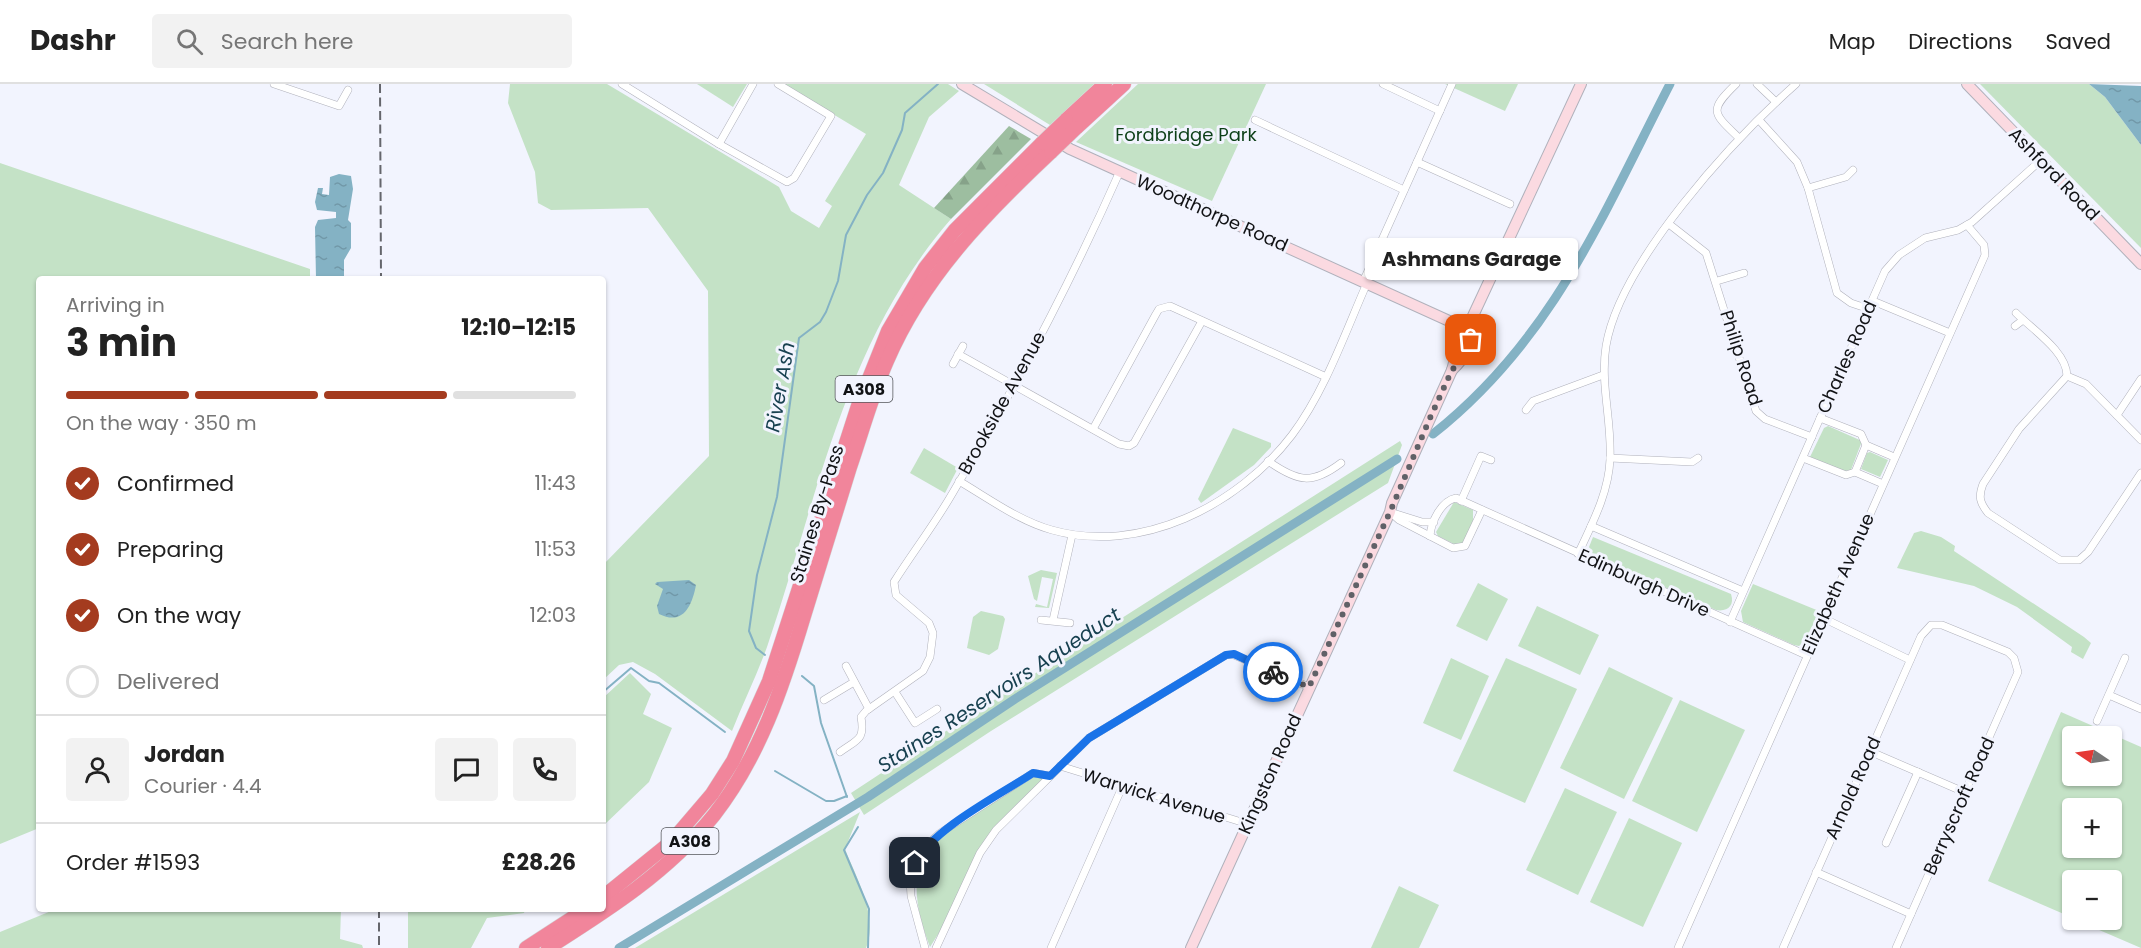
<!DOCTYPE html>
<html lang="en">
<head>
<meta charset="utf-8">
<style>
  :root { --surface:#fff; --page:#f2f2f2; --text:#222; --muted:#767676; --line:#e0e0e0; --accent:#a43b1f }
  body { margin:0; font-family:Poppins,sans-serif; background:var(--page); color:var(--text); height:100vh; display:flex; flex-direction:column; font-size:22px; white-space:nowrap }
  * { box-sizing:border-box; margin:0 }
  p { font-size:20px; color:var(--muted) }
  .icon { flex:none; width:33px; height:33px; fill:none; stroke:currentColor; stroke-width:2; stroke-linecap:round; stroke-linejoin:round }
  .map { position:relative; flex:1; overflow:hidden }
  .details { position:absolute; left:36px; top:192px; width:570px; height:636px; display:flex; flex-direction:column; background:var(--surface); border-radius:6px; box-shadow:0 2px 4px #0004 }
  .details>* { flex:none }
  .needle { width:39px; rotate:283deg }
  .controls { position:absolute; left:2062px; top:642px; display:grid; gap:12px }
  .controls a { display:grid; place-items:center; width:60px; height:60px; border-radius:6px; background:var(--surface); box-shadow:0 2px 4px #0004; font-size:30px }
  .pin { position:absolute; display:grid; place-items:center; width:51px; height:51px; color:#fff; margin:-26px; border-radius:12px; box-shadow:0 3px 9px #0006 }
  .courier { position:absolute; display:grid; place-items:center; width:60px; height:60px; margin:-30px; border:4px solid #1a73e8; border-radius:50%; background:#fff; color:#222; box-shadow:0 2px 8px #0007 }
  .bubble { position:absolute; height:42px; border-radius:6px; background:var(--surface); box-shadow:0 2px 4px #0004; font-size:20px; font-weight:700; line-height:42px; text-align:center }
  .overview em { font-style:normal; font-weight:700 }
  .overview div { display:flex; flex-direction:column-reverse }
  .overview { display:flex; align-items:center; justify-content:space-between; height:102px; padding:0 30px }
  h1 { font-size:39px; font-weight:700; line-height:45px }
  .bar { display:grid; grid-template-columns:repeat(4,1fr); gap:9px 6px; align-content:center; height:72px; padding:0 30px }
  .bar i { height:8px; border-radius:4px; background:var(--line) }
  .bar .on { background:var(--accent) }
  .bar p { grid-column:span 4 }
  .line { display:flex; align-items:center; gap:15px; padding:0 30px; border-top:2px solid var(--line) }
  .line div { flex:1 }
  .round { display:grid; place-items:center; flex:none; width:63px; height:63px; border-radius:6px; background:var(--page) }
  ol { padding:0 30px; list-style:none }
  li { display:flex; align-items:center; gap:18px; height:66px }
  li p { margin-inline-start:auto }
  li .icon { padding:6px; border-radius:50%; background:var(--accent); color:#fff; stroke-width:4 }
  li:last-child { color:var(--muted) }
  li i { width:33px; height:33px; border:3px solid var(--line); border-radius:50% }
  header { display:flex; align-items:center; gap:36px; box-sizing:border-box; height:84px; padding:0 30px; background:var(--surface); border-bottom:2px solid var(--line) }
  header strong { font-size:28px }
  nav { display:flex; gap:33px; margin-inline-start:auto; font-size:21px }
  .search { width:420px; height:54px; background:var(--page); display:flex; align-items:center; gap:15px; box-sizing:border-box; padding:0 21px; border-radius:6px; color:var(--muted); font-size:22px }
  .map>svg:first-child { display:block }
  .green { fill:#c4e2c6; fill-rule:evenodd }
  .forest { fill:url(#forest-firs) }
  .water { fill:url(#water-ripples) }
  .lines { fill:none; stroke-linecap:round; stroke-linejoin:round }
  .stream { stroke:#84b2c4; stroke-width:2 }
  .canal { stroke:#84b2c4; stroke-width:9 }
  .street-casing { stroke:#b0b1bb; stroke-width:8 }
  .secondary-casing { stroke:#b0b1bb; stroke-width:12 }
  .highway-casing { stroke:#d4d4d5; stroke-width:15 }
  .street { stroke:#fff; stroke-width:7 }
  .secondary { stroke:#fbdae1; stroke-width:10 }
  .highway { stroke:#f1859b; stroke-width:14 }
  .rail { stroke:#65666c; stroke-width:2; stroke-dasharray:9 4.5; stroke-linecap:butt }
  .highway-bridge-casing { stroke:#d4d4d5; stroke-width:15; stroke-linecap:butt }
  .highway-bridge { stroke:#f1859b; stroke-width:14 }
  .done { stroke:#606167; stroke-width:6; stroke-dasharray:0 10.8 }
  .route { stroke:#1a73e8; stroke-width:8 }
  .labels { text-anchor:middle; stroke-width:6; stroke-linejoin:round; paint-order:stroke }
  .shield { fill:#f2f4fe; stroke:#54565b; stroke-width:1.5 }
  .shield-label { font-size:16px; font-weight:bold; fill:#111215 }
  .park-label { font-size:18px; fill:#0c3f17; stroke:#f2f4fe }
  .street-label { font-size:18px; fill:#111215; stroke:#f2f4fe }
  .water-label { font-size:20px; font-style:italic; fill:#184150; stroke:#f2f4fe }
</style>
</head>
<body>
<header>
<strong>Dashr</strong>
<div class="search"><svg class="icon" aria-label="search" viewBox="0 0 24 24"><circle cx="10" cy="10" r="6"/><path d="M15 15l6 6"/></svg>Search here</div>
<nav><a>Map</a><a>Directions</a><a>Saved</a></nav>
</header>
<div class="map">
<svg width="2141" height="864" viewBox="0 0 2141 864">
  <defs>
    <pattern id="forest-firs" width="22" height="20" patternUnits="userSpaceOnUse" patternTransform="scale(1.5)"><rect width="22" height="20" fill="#9dbea0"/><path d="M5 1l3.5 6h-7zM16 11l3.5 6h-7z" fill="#86a289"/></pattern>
    <pattern id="water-ripples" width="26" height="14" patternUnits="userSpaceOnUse" patternTransform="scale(1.5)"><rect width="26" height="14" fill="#84b2c4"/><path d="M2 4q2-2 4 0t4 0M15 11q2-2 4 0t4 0" fill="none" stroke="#7198a8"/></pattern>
  </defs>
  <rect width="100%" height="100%" fill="#f2f4fe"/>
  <!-- green -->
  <g class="green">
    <path d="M 510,0 L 607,0 L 779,103 L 791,127 L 819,144 L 832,122 L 825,117 L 866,50 L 783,0 L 948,0 L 959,7 L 929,33 L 899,101 L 951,135 C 844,258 818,413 767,563 C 757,591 743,619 732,647 L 655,590 L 633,578 L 619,581 L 603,596 L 603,481 L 709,372 L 708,207 L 648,124 L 551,126 L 538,119 L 535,88 L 508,19 Z"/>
    <path d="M 697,0 L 747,0 L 733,23 Z"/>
    <path d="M 984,0 L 1094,0 L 1050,41 Z"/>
    <path d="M 1138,0 L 1266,0 L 1212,117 L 1076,58 Z"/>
    <path d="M 1445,0 L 1518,0 L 1505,27 Z"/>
    <path d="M 1980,0 L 2089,0 L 2105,13 L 2141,61 L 2141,164 Z"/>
    <path d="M 0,79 L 310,185 L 310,195 L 39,195 L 39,744 L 0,760 Z"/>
    <path d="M 1828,342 L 1862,357 L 1851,386 L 1844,387 L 1810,373 L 1824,344 Z"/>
    <path d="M 1233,344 L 1271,359 L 1271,363 L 1254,381 L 1201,419 L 1198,415 Z"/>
    <path d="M 1400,357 L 1402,361 L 1388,399 L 991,647 L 864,731 L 851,709 C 1033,589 1217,474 1400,357 Z"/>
    <path d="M 924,364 L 958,384 L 945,409 L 910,389 Z"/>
    <path d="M 1870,368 L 1888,376 L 1880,393 L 1861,385 L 1867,369 Z"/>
    <path d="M 1454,418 L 1473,426 L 1473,437 L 1464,459 L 1456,461 L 1438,452 L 1436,448 Z"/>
    <path d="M 1921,447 L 1941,453 L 1955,462 L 1954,467 L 2084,553 L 2091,559 L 2083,575 L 2071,568 L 2072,563 L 2017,523 L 1974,502 L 1897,484 L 1914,449 Z"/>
    <path d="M 1593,453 L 1731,510 C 1735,522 1727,528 1716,526 L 1593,471 L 1589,463 Z"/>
    <path d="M 1041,486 L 1057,489 L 1049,524 L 1035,523 L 1036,520 L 1047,523 L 1053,495 L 1042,493 L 1037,517 L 1034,515 L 1028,492 Z"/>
    <path d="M 1478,499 L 1508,515 L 1487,557 L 1456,542 Z"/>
    <path d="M 1753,500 L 1819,527 L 1806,557 L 1799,562 L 1794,561 L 1743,538 L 1741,527 Z"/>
    <path d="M 1537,522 L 1599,551 L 1580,591 L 1518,562 Z"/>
    <path d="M 981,527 L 1003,532 L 1005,535 L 998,565 L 989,571 L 967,564 L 973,533 Z"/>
    <path d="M 1451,574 L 1489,592 L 1461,656 L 1423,639 Z"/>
    <path d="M 1506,574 L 1577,605 L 1525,719 L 1453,687 Z"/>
    <path d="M 1609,583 L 1673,614 L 1624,715 L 1560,684 Z"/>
    <path d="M 630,589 L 651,610 L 643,630 L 672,644 L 649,698 L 603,742 L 603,614 Z"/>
    <path d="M 1680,616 L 1745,646 L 1697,748 L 1632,717 Z"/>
    <path d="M 2061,628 L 2141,663 L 2141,864 L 2076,836 L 2112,836 L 2112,796 L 2073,796 L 2073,834 L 1988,797 ZM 2112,652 L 2112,692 L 2073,692 L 2073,652 ZM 2073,724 L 2112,724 L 2112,764 L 2073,764 Z"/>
    <path d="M 1033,689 L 1050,692 L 996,746 L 949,833 L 930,863 C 916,826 912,803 923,765 Z"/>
    <path d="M 1565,704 L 1617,728 L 1578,811 L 1526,786 Z"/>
    <path d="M 860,728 L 845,765 C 856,793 879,833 866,864 L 635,864 Z"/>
    <path d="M 1629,734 L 1682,759 L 1643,843 L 1590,818 Z"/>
    <path d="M 1399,802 L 1439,821 L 1419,864 L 1371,864 Z"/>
    <path d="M 56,825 L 341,825 L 340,855 L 362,861 L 363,864 L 0,864 L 0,848 Z"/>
    <path d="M 408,825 L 525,825 L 524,829 L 487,834 L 471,864 L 408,864 Z"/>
  </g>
  <!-- forest -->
  <path class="forest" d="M 1009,42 L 1031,55 L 951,135 L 934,124 Z"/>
  <!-- water -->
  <g class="water">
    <path d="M 2089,0 L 2141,2 L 2141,61 L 2105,13 Z"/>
    <path d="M 339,90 L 351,92 L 353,105 L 348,136 L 351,139 L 351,164 L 344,176 L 344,195 L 316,195 L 315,143 L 318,136 L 336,134 L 336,128 L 317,126 L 315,118 L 318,104 L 323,104 L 322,110 L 329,111 L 330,93 Z"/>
    <path d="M 689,496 L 696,501 C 692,522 683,542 659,530 L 657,522 L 663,505 L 655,500 L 657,498 Z"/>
  </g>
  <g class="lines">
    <!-- stream -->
    <g class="stream">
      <path d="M 765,571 L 756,564 L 749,547 L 757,491 L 777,413 L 799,254 L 820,238 L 826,228 L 838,197 L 846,151 L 867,111 L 883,89 L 902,46 L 905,29 L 938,0"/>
      <path d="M 802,592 L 814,602 L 821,639 L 847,713"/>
      <path d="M 603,608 L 631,584 L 649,597 L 659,599 L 725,648"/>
      <path d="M 775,687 L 826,717 L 834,717 L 847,712"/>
      <path d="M 858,743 L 844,766 L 869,825 L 868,864"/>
    </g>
    <!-- canal -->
    <g class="canal">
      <path d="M 1433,350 C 1553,255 1602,132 1670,0"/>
      <path d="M 619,864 L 868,713 L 1015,615 L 1397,375"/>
    </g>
    <!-- street casing -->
    <g class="street-casing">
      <g id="street">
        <path d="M 274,0 L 339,22 L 348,6"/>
        <path d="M 622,0 L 719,60 L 787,98 L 794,94 L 831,32 L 778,0"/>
        <path d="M 1383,0 L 1440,27"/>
        <path d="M 1736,0 C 1708,27 1713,29 1739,54"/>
        <path d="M 1757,0 L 1776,18"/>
        <path d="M 1255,36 L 1404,106"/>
        <path d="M 1759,36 L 1797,78 L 1808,104 L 1837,209 L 1851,219 L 1869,225"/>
        <path d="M 719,60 L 753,0"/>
        <path d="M 1417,78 L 1510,120"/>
        <path d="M 1808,104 L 1846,93 L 1853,86"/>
        <path d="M 1669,140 L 1706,169 L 1756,327 L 1765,335 L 1812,353"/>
        <path d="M 1717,197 L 1744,189"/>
        <path d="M 1363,198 L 1452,0"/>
        <path d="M 1873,217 L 1950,249"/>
        <path d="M 2016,229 C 2033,246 2067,268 2067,292"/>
        <path d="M 2015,242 L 2023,236"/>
        <path d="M 958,270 L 1119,360 L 1129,362 L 1134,359 L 1202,237"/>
        <path d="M 953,280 L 963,262"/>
        <path d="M 1526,326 L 1533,317 L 1603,291"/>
        <path d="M 2117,331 L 2141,295"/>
        <path d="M 1093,345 L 1156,230 L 1159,225 L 1170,222 L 1324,292"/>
        <path d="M 2141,356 L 2086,300 L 2067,292 L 2019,345 L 1983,400 C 1978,413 1980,419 1988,429 L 2060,476 L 2079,476 L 2088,468 L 2141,389"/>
        <path d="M 1866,361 L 1894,373"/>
        <path d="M 1610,374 L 1692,378 L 1698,374"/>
        <path d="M 1803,374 L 1846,391 L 1855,388 L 1866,361 L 1861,350 L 1820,334"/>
        <path d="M 1268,377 C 1298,398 1312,401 1341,379"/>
        <path d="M 1855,388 L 1883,400"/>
        <path d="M 959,397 C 988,414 1019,437 1052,446 C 1140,471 1238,422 1292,351 C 1325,307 1345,249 1367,199"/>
        <path d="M 1461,417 L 1481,372 L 1491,376"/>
        <path d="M 1390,428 L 1399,436 L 1453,464 L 1465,462 L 1482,426"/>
        <path d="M 1390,428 L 1422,438 L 1434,438"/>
        <path d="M 1591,442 L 1743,507"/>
        <path d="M 1430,452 C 1431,438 1441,417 1456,414 L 1806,571"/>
        <path d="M 1578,470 C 1592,440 1609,408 1610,375 C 1612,337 1600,300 1606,262 C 1620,178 1733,56 1796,0"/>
        <path d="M 1823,534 L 1910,576"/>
        <path d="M 1041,536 L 1070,539"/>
        <path d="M 1053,536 L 1072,451"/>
        <path d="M 1730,538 L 1885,187 L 1899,171 L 1925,154 L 1958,146 L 1972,138 L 2041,76"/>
        <path d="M 846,582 L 869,625"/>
        <path d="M 895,608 L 915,639 L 937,625"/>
        <path d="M 2109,611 L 2141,625"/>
        <path d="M 824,616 L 854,598"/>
        <path d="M 2097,637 L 2125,574"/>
        <path d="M 1869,667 L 1964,708"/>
        <path d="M 840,668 C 858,655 865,656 861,633 L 866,627 L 923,587 L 930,573 L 933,549 L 929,539 L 896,511 L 894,498 C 913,468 934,441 952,410 C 1014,306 1071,198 1120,87"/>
        <path d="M 1060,682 L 1248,740"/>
        <path d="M 1886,759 L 1918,688"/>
        <path d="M 1816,788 L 1911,830"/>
        <path d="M 925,864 L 911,812 L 910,796 L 923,765 L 940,749 L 1033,689 L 1050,692"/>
        <path d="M 936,864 L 980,769 L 996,746 L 1089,654 L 1226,571 L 1234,571 L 1309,603"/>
        <path d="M 1051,864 L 1123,701"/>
        <path d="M 1678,864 L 1985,171 L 1984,161 L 1967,141"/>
        <path d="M 1783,864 L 1921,552 L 1931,541 L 1942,541 L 2008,568 L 2014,574 L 2018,588 L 1896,864"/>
      </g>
    </g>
    <!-- secondary casing -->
    <g class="secondary-casing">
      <g id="secondary">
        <path d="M 962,0 L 1070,65 L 1469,246"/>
        <path d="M 1967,0 L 2141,180"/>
        <path d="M 1452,286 C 1464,275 1472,262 1469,246"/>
        <path d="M 1191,864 L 1390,428 L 1392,419 L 1452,286 L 1458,264 L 1581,0"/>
      </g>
    </g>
    <!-- highway casing -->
    <g class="highway-casing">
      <g id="highway">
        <path d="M 1066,36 L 1105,0"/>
        <path d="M 1076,44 L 1124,0"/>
        <path d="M 603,813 L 671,758 L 712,710 L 733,677 L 769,597 L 858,322 L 888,247 L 925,184 L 955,146 L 1042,59"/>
        <path d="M 526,864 L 586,825"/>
        <path d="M 548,864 C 608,826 668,788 714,731 C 760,672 783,602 804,532 C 819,482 835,433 850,383 C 862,348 872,311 887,277 C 923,193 985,130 1051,68"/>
      </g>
    </g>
    <!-- street -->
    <use href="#street" class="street"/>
    <!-- secondary -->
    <use href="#secondary" class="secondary"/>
    <!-- highway -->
    <use href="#highway" class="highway"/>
    <!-- rail -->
    <g class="rail">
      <path d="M 380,0 L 381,195"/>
      <path d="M 379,825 L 379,864"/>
    </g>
    <!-- highway-bridge casing -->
    <g class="highway-bridge-casing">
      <g id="highway-bridge">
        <path d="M 1042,59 L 1066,36"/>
        <path d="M 1051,68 L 1076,44"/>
      </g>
    </g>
    <!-- highway-bridge -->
    <use href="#highway-bridge" class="highway-bridge"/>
  </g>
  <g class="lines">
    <!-- done -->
    <path class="done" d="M 1273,588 L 1309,603 L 1390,428 L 1430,334 L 1452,286 L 1461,277 L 1471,256"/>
    <!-- route -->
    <path class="route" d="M 915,779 C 934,744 998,712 1033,689 L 1050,692 L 1089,654 L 1226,571 L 1234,570 L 1273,588"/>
  </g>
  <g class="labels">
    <!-- shield labels -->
    <g class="shield">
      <rect x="835.5" y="292" width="57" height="26" rx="4.5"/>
      <rect x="661.5" y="744" width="57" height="26" rx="4.5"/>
    </g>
    <g class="shield-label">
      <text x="864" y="311">A308</text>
      <text x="690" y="763">A308</text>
    </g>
    <!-- park labels -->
    <g class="park-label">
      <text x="1186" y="57">Fordbridge Park</text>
    </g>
    <!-- street labels -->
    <g class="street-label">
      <text transform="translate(2054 90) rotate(46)" y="6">Ashford Road</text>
      <text transform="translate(1212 129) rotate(24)" y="6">Woodthorpe Road</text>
      <text transform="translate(1847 273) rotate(-66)" y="6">Charles Road</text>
      <text transform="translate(1741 274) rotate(72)" y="6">Philip Road</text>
      <text transform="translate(1002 319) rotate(-61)" y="6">Brookside Avenue</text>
      <text transform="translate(817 430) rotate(-73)" y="6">Staines By-Pass</text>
      <text transform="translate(1644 499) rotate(24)" y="6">Edinburgh Drive</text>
      <text transform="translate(1838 500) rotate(-66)" y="6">Elizabeth Avenue</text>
      <text transform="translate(1270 690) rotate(-66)" y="6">Kingston Road</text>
      <text transform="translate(1853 704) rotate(-66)" y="6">Arnold Road</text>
      <text transform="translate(1154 712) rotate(17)" y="6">Warwick Avenue</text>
      <text transform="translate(1959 722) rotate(-66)" y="6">Berryscroft Road</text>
    </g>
    <!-- water labels -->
    <g class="water-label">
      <text transform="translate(780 303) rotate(-80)" y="7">River Ash</text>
      <text transform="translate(999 606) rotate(-33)" y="7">Staines Reservoirs Aqueduct</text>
    </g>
  </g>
</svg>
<div class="controls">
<a><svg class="needle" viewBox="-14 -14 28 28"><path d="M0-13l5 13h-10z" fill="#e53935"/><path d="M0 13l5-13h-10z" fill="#767676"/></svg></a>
<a>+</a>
<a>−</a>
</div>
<div class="pin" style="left:1471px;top:256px;background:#ea580c"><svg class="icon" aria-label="bag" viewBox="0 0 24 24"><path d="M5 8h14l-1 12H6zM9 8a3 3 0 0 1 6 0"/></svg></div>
<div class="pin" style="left:915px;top:779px;background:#1f2937"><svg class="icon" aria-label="home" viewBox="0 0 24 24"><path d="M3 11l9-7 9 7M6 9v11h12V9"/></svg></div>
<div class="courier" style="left:1273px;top:588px"><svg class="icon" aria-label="bike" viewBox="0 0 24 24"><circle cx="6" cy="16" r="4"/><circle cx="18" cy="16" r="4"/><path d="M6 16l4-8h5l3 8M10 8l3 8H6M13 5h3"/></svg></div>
<div class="bubble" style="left:1365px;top:154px;width:213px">Ashmans Garage</div>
<section class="details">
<div class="overview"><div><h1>3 min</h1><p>Arriving in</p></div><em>12:10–12:15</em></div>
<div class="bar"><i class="on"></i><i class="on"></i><i class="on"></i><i></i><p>On the way · 350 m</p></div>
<ol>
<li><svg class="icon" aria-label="check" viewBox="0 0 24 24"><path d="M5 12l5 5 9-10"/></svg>Confirmed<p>11:43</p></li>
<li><svg class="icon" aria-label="check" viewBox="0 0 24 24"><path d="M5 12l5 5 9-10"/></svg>Preparing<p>11:53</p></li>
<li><svg class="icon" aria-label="check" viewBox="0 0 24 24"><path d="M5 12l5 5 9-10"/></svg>On the way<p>12:03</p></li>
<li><i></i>Delivered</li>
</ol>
<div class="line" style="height:108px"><a class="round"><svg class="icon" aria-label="person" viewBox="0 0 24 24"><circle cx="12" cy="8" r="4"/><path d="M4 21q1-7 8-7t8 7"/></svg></a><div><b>Jordan</b><p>Courier · 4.4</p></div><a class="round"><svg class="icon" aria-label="chat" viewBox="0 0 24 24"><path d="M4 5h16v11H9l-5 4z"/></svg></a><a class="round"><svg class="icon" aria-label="phone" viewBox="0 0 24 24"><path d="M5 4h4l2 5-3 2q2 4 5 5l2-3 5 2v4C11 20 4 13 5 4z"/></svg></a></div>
<div class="line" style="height:78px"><div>Order #1593</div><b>£28.26</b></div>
</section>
</div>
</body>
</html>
